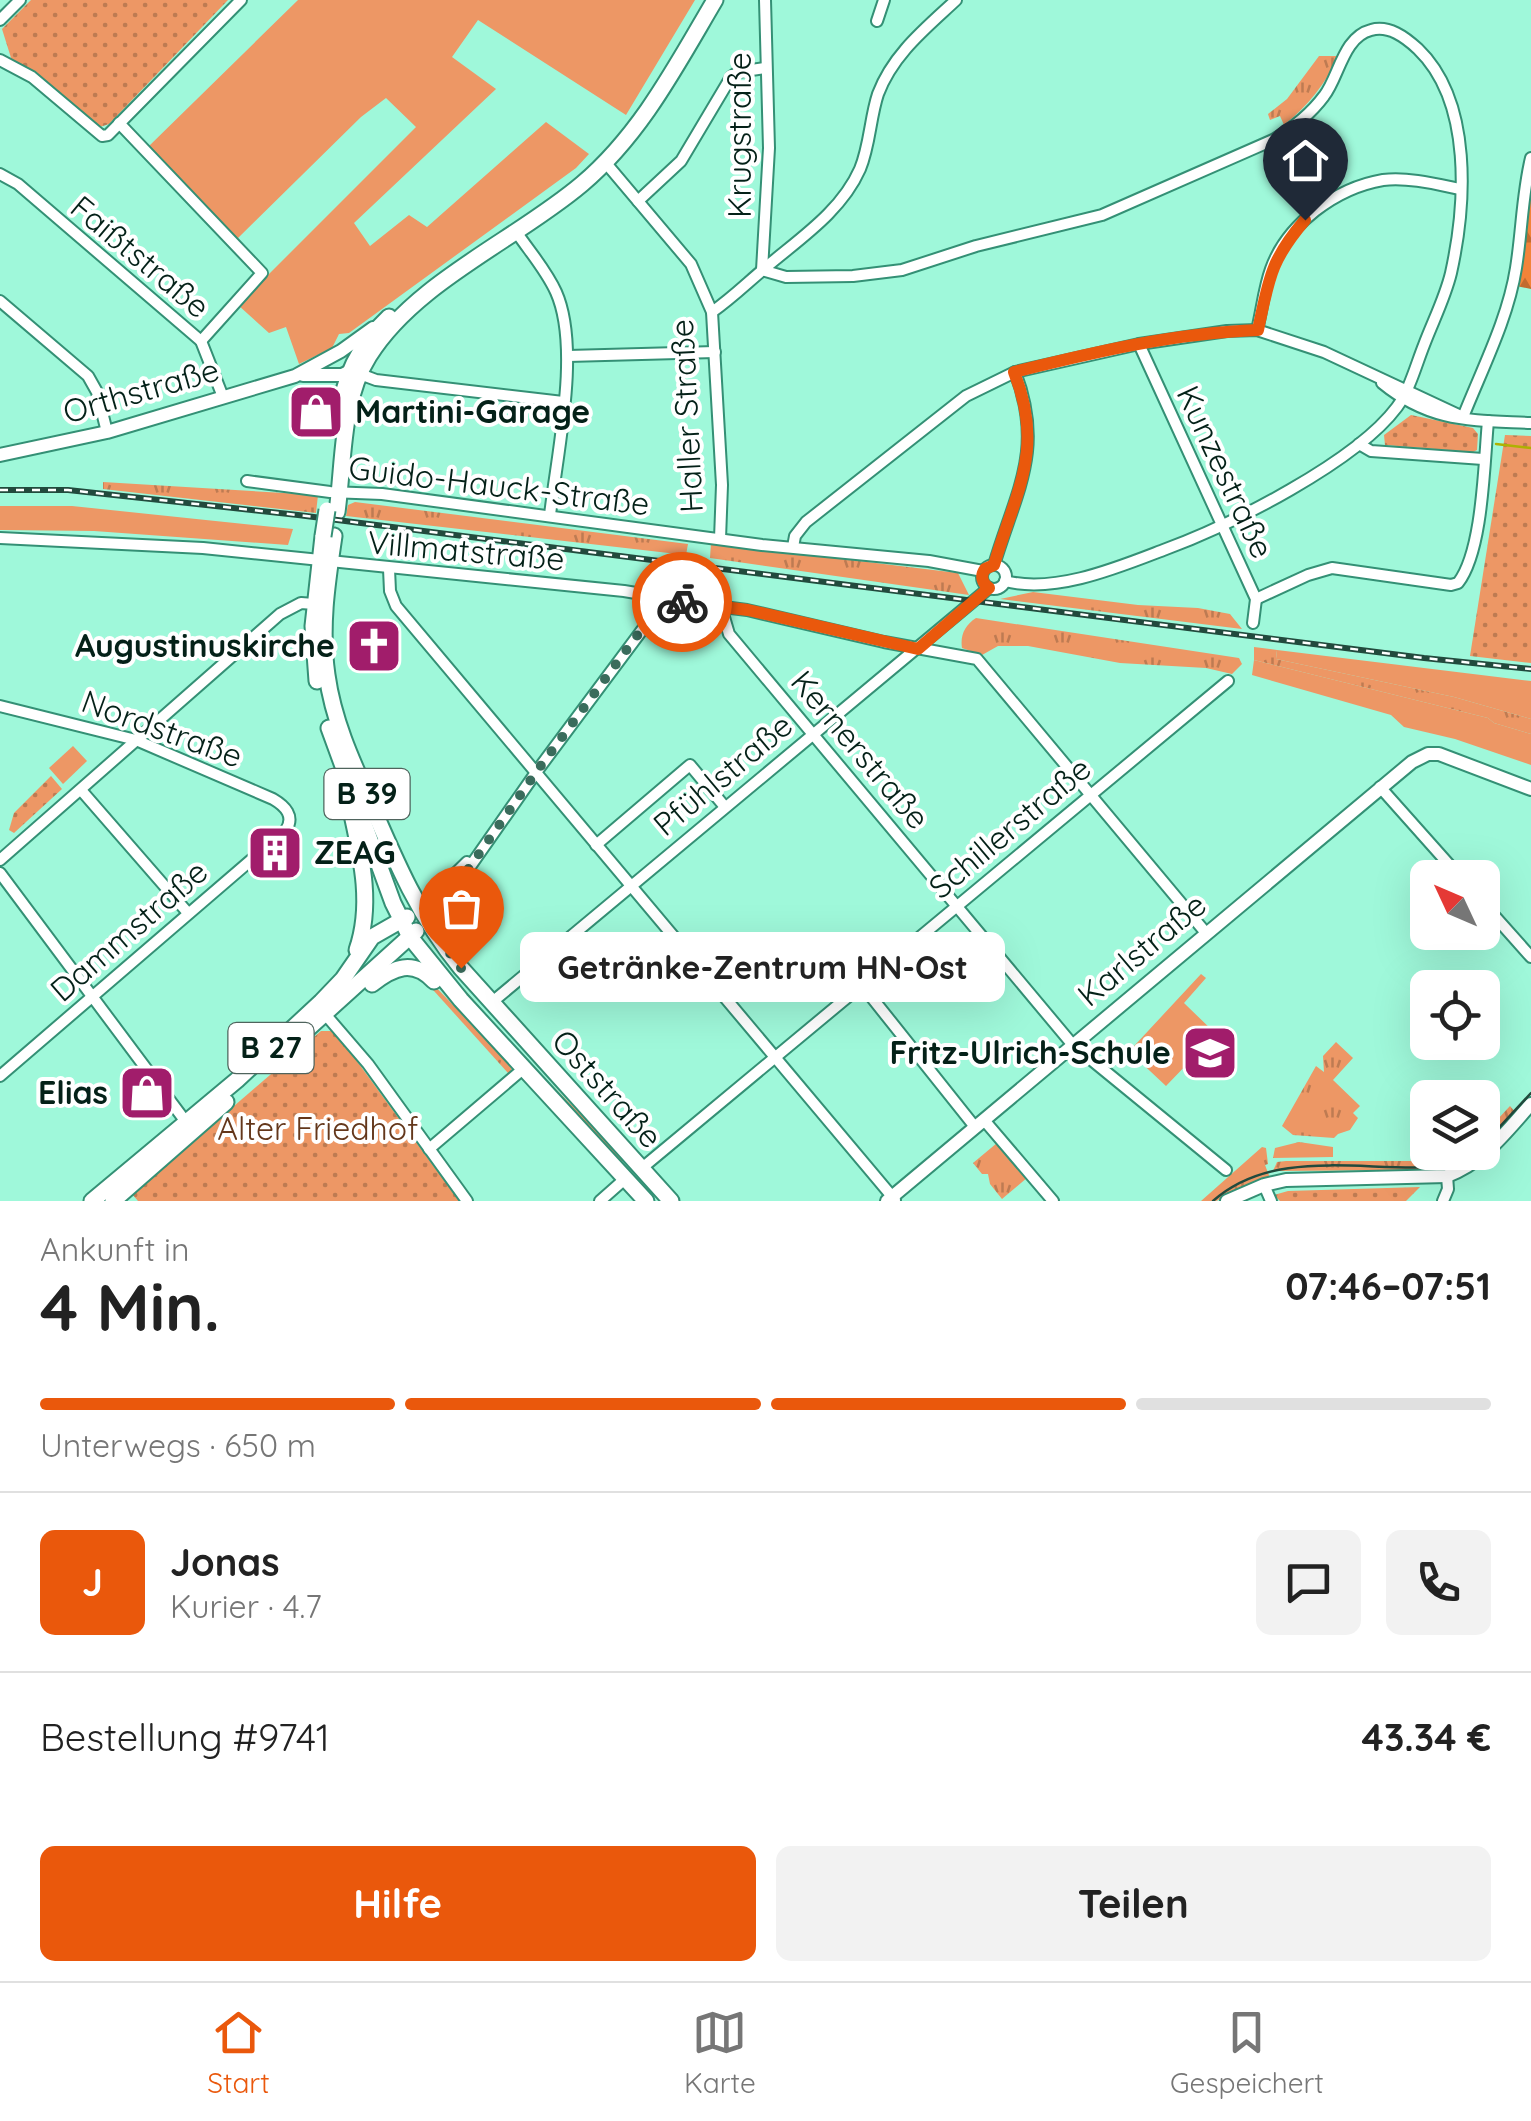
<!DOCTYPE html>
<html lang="de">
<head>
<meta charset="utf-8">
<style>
  :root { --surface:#fff; --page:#f2f2f2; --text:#222; --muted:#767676; --line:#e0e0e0; --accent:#ea580c }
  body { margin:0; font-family:Quicksand,sans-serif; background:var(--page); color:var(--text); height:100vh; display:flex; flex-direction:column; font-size:38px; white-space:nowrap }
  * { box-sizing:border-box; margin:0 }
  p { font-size:32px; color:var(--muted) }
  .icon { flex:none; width:55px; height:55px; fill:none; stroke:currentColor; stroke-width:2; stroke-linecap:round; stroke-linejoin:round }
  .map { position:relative; height:1201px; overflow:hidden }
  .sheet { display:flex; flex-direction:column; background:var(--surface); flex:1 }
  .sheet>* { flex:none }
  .needle { width:65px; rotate:314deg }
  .fabs { position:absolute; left:1410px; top:860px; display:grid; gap:20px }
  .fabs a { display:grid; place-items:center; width:90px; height:90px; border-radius:15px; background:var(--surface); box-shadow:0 10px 40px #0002; font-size:50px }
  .pin { position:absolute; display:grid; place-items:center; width:85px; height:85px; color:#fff; margin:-102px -42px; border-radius:50% 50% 50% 0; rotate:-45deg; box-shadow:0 0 10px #0007 }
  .pin .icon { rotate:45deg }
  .courier { position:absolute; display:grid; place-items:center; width:100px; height:100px; margin:-50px; border:8px solid #ea580c; border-radius:50%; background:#fff; color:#222; box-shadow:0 2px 12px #0007 }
  .bubble { position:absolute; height:70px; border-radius:15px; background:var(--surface); box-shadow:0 10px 40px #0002; font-size:32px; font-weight:700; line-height:70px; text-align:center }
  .headline em { font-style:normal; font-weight:700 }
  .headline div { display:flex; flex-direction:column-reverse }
  .headline { display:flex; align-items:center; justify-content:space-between; height:170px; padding:0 40px }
  h1 { font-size:65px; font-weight:700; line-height:75px }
  .bar { display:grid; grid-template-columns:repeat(4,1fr); gap:15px 10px; align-content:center; height:120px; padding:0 40px }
  .bar i { height:12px; border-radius:8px; background:var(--line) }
  .bar .current { background:var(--accent) }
  .bar p { grid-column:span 4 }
  .line { display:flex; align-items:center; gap:25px; padding:0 40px; border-top:2px solid var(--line) }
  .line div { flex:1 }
  .round { display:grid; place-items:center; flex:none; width:105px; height:105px; border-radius:15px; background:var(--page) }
  .button { display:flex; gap:20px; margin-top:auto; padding:20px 40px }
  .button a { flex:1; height:115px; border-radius:15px; background:var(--accent); color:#fff; font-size:40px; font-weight:700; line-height:115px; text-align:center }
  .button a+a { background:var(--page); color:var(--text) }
  .dock { display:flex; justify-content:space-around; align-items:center; height:140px; border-top:2px solid var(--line); background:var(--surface); font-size:28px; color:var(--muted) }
  .dock a { display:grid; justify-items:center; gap:5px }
  .dock .current { color:var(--accent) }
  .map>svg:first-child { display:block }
  .grass { fill:url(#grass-tufts) }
  .forest { fill:url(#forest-firs) }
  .park { fill:url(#park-dots) }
  .garden { fill:#ed9765 }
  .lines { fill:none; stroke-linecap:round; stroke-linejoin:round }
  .stream { stroke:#afb101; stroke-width:2.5 }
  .minor-casing { stroke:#349075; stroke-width:14 }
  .tertiary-casing { stroke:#349075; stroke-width:16 }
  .primary-casing { stroke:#349075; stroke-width:19 }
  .minor { stroke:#fff; stroke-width:10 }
  .tertiary { stroke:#fff; stroke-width:12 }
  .primary { stroke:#fff; stroke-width:15 }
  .tram { stroke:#224a3d; stroke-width:2.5 }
  .rail-casing { stroke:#224a3d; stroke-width:6 }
  .rail { stroke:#fff; stroke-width:2.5; stroke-dasharray:8; stroke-linecap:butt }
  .primary-bridge-casing { stroke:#349075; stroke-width:19; stroke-linecap:butt }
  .primary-bridge { stroke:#fff; stroke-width:15 }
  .done { stroke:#3a6c5c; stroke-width:10; stroke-dasharray:0 18 }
  .route { stroke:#ea580c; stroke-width:12 }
  .labels { text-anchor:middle; stroke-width:8; stroke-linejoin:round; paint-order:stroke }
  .shield { fill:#fff; stroke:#4f645d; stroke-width:2.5 }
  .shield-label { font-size:30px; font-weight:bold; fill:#042118 }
  .street-label { font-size:32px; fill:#042118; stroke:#fff }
  .poi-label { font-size:32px; font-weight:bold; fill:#042118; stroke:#fff; text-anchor:end }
  .park-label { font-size:32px; fill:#64371b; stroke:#fff }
</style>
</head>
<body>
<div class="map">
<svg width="1531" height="1201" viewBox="0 0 1531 1201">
  <defs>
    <pattern id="grass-tufts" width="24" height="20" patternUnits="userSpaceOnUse" patternTransform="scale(2.5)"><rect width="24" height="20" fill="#ed9765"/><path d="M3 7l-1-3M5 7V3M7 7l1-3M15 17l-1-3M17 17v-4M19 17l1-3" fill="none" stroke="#be7b52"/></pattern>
    <pattern id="forest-firs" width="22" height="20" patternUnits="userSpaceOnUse" patternTransform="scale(2.5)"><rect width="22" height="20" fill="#f28339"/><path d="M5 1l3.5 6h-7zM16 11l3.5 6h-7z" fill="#c26b2f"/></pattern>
    <pattern id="park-dots" width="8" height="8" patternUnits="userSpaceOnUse" patternTransform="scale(2.5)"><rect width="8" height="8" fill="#ed9765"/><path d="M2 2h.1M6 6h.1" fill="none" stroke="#be7b52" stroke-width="1.8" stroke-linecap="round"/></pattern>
  </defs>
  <rect width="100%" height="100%" fill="#9ff8da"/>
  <!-- grass -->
  <g class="grass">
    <path d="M 1319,56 L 1339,56 C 1325,84 1309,105 1284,125 L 1280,116 L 1270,120 L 1268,114 L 1287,99 Z"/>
    <path d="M 103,482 L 318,495 L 316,513 L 103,489 Z"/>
    <path d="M 355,502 L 688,544 L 686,555 L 346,516 L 348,505 Z"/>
    <path d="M 711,543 L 958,573 L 969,595 L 710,558 Z"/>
    <path d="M 1033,592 L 1138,605 L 1198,608 L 1230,614 L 1242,629 L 1000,599 Z"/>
    <path d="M 976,618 L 1239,658 L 1242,664 L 1232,674 L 1206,668 L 1120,663 L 1028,646 L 998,646 L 982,655 L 962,648 C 960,635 965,625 976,618 Z"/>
    <path d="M 1254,647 L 1277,650 L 1276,659 L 1454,697 L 1531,719 L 1531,734 L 1494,723 L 1488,718 L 1254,660 Z"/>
    <path d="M 431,952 L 528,1061 L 625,1159 L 620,1163 L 486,1019 Z"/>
    <path d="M 428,979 L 510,1064 L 512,1072 L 508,1073 L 425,981 Z"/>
    <path d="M 1336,1042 L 1353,1058 L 1333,1080 L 1360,1106 L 1353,1113 L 1358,1118 L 1350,1130 L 1338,1134 L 1334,1138 L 1293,1135 L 1282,1126 L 1316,1066 L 1324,1072 L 1323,1056 Z"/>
    <path d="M 1510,1106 L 1516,1113 L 1483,1149 L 1483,1135 Z"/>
    <path d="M 1299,1142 L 1333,1147 L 1333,1157 L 1273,1158 L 1275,1148 Z"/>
    <path d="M 997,1143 L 1028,1177 L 1002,1199 L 990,1184 L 988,1174 L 982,1174 L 973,1163 Z"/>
    <path d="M 1262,1147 L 1266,1148 L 1268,1164 L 1265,1165 L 1270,1178 L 1216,1201 L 1201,1201 Z"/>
    <path d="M 1479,1153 L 1470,1159 L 1433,1173 L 1431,1154 Z"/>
    <path d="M 1286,1161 L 1420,1161 L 1421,1170 L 1273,1171 L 1277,1162 Z"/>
  </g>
  <!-- forest -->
  <path class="forest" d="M 1529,190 L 1531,191 L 1531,289 L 1516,286 Z"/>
  <!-- park -->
  <g class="park">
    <path d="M 31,0 L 228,0 L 109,124 L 97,128 L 12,61 L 2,29 Z"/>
    <path d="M 1411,415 L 1473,428 L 1478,434 L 1477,450 L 1473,452 L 1385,445 L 1384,435 Z"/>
    <path d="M 1505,435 L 1531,436 L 1531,663 L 1470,656 Z"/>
    <path d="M 51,776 L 62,789 L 14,833 L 9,830 L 14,813 Z"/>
    <path d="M 321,1031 L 335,1031 L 459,1201 L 138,1201 L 132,1194 Z"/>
    <path d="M 1420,1187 L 1406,1201 L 1280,1201 L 1274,1195 L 1288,1191 Z"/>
  </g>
  <!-- garden -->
  <g class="garden">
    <path d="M 298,0 L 695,0 L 626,115 L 478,20 L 452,57 L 496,89 L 354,223 L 370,246 L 409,215 L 427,227 L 546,122 L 589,154 L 576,168 L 349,333 L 339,334 L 332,348 L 299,364 L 286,327 L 269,333 L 238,305 L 416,127 L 386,98 L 361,117 L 237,239 L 148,147 Z"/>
    <path d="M 0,506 L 72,506 L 293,529 L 288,545 L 94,531 L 0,530 Z"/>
    <path d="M 1277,650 L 1531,681 L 1531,719 L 1454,697 L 1276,659 Z"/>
    <path d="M 1254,660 L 1488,718 L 1494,723 L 1531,734 L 1531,765 L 1455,739 L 1404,727 L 1391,715 L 1252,675 Z"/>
    <path d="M 73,746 L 87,761 L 63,784 L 49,768 Z"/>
    <path d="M 1201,974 L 1206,978 L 1184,1003 L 1216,1034 L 1166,1086 L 1134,1056 L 1126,1063 L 1122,1059 Z"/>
  </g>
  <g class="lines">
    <!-- stream -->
    <path class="stream" d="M 1496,444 L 1531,448"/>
    <!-- minor casing -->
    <g class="minor-casing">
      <g id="minor">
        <path d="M 0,20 L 20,0"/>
        <path d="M 877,21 L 884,0"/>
        <path d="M 0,60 L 32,77 L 102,136 L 108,135 L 241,0"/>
        <path d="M 119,123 L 262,273 L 201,341"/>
        <path d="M 605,162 L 691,264 L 712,312 L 722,485 L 720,539"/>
        <path d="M 0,174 L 18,184 L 201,341 L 223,397"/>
        <path d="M 638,201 L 681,161 L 731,77 L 738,72 L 765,68"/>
        <path d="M 517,233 C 530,252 546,270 556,292 C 581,348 557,453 550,515"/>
        <path d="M 762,270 L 786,277 L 853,276 L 902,270 L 976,246 L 1102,215 L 1273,140 C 1293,128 1310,115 1324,96 C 1339,77 1343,37 1371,30 C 1389,25 1405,37 1418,49 C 1473,102 1466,205 1451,273 C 1445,298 1433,321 1424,345 C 1416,365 1410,389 1397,407 C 1356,462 1231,525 1166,549 C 1119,567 1056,594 1005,581"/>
        <path d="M 762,270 L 769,148 L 765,0"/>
        <path d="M 0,301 L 88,376 L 97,392 L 107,432"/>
        <path d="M 712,312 C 732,298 747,283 765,268 C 799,239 841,212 860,169 C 870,145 870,118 878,94 C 893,54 926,28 956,0"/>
        <path d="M 1257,330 C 1262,310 1264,288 1271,269 C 1287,224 1336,188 1383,180 C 1408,177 1436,184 1460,189"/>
        <path d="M 1139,344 L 1256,599 L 1253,623"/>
        <path d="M 568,356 L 715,352"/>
        <path d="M 360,374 L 376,380 L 563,402"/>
        <path d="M 1382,383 C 1431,423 1471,420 1531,423"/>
        <path d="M 1463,417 C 1482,369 1508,319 1516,268 C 1522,231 1522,195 1531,158"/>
        <path d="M 1359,444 L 1371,451 L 1483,459"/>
        <path d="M 247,481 L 330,492 L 382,494 L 762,545 L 929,561 L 983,571"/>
        <path d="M 0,538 L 203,548 L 624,591 L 648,595 L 662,606"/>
        <path d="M 793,547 L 795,536 L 806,522 L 966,396 L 1015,372 L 1139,344 L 1227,331 L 1257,330 L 1324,352 L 1463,417"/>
        <path d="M 994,565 C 1016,491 1045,450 1015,372"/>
        <circle cx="994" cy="577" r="12"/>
        <path d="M 389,569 L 390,591 L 396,606 L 895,1200"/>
        <path d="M 1256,599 L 1308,575 L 1332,568 L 1451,585 L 1458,583 C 1483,551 1484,463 1488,421"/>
        <path d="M 721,607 L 729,634 L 1072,1044 L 1226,1170"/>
        <path d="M 0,706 L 136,740 L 273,799 C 285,806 295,816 286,830 L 0,1076"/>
        <path d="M 1380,787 L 1461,878"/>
        <path d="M 81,790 L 188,913"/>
        <path d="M 596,845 L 690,765 L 725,807"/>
        <path d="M 0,860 L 280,614 L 301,603 L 314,604"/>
        <path d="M 0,873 L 186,1122"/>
        <path d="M 1482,902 L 1531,957"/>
        <path d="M 419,909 L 467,862"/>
        <path d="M 426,921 L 446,901 L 537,771 L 657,610 L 676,601 L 747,610 L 884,642 L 977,659 L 1206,933"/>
        <path d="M 861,984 L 975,1127"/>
        <path d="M 491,1003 L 989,588"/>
        <path d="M 325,1014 L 368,1064 L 467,1201"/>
        <path d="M 984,1120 L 1053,1201"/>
        <path d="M 429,1149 L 523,1069"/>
        <path d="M 642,1168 L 1228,681"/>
        <path d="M 1264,1185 L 1271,1201"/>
        <path d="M 600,1201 L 626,1178"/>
        <path d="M 1443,1201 L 1448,1189 L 1447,1176"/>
      </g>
    </g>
    <!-- tertiary casing -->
    <g class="tertiary-casing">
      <g id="tertiary">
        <path d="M 303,375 L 342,375 L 350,371"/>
        <path d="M 0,455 L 107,432 L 295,376 L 341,351 L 373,328"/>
        <path d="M 887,1201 L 1412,762 L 1428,754 L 1439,754 L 1531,789"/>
        <path d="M 1227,1201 L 1264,1185 L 1286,1180 L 1447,1176 C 1483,1163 1506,1132 1531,1104"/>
      </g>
    </g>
    <!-- primary casing -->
    <g class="primary-casing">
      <g id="primary">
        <path d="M 339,419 C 343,378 358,346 389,317"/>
        <path d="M 337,512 C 344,461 341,400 369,356 C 415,282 516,240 582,184 C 641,134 676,66 715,0"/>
        <path d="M 334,536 C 327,583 320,628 327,675 C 333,719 351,759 369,799 C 395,860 419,917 461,968 L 671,1201"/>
        <path d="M 317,681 L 313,626 L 323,536"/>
        <path d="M 329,728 L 393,903 L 410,937 L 461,1000 L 646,1201"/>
        <path d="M 351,810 C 361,856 373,904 357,950"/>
        <path d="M 372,984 C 394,967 413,959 434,981"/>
        <path d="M 281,1053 L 416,931"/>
        <path d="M 92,1201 L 237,1080 L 321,1002 L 343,979 L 372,937 L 407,917"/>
        <path d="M 113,1201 L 226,1102"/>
      </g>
    </g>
    <!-- minor -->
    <use href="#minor" class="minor"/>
    <!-- tertiary -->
    <use href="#tertiary" class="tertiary"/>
    <!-- primary -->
    <use href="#primary" class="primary"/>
    <!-- tram -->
    <g class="tram">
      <path d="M 1482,1146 L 1531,1093"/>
      <path d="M 1213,1201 C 1273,1148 1359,1171 1433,1167 L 1453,1163 L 1474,1152"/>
    </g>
    <!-- rail casing -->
    <g class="rail-casing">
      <path id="rail" d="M 0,490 L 68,490 L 298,515 L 1424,658 L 1531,669"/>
    </g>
    <!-- rail -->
    <use href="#rail" class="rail"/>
    <!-- primary-bridge casing -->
    <g class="primary-bridge-casing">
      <path id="primary-bridge" d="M 323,536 L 327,510"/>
    </g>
    <!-- primary-bridge -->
    <use href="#primary-bridge" class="primary-bridge"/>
  </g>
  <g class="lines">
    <!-- done -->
    <path class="done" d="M 461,968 L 426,921 L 446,901 L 537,771 L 656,610 L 669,602 L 682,602"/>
    <!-- route -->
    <path class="route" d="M 682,602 L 748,610 L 918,649 L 989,588 C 982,583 980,576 985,569 L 994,565 C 1016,491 1045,450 1014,372 C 1094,352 1175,333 1258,330 C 1269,279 1270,261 1305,220"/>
  </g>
  <!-- icons -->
  <defs>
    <g id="shop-square" transform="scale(2.875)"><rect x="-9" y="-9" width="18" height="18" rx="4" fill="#a11d6b" stroke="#fff"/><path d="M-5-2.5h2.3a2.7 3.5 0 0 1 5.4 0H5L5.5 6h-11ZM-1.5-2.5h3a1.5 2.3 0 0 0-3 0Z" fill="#fff"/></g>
    <g id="church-square" transform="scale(2.875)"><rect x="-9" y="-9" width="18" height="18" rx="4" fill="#a11d6b" stroke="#fff"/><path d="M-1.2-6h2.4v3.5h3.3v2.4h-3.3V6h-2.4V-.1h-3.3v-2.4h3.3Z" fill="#fff"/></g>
    <g id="building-square" transform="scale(2.875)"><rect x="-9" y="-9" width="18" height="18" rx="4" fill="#a11d6b" stroke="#fff"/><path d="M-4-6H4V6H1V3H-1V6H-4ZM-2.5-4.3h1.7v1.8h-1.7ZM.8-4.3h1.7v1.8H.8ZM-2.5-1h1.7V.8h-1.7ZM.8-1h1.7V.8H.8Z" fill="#fff"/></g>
    <g id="school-square" transform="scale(2.875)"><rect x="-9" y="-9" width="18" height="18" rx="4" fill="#a11d6b" stroke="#fff"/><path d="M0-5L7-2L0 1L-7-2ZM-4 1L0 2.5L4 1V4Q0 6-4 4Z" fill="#fff"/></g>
  </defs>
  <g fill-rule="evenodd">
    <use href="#shop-square" x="316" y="412"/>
    <use href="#church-square" x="374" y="646"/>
    <use href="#building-square" x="275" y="853"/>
    <use href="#school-square" x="1210" y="1053"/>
    <use href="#shop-square" x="147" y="1093"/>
  </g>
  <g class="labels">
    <!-- shield labels -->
    <g class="shield">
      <rect x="324.5" y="769" width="85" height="50" rx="8"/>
      <rect x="228.5" y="1023" width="85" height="50" rx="8"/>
    </g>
    <g class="shield-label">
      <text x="367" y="804">B 39</text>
      <text x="271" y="1058">B 27</text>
    </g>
    <!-- street labels -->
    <g class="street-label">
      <text transform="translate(740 135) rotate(-90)" y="11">Krugstraße</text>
      <text transform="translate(140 257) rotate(40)" y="11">Faißtstraße</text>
      <text transform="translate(141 391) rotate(-16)" y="11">Orthstraße</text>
      <text transform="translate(687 416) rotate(-93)" y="11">Haller Straße</text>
      <text transform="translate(1225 472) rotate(65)" y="11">Kunzestraße</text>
      <text transform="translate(499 486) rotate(7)" y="11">Guido-Hauck-Straße</text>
      <text transform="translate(466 551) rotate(5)" y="11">Villmatstraße</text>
      <text transform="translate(162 729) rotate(20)" y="11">Nordstraße</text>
      <text transform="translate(860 750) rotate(50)" y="11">Kernerstraße</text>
      <text transform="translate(723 775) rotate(-40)" y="11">Pfühlstraße</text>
      <text transform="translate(1010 828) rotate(-40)" y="11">Schillerstraße</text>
      <text transform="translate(129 931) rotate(-41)" y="11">Dammstraße</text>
      <text transform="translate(1142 950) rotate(-40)" y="11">Karlstraße</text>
      <text transform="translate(607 1089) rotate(48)" y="11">Oststraße</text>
    </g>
    <!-- poi labels -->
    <g class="poi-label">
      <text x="355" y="423" text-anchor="start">Martini-Garage</text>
      <text x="335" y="657">Augustinuskirche</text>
      <text x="314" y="864" text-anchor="start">ZEAG</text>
      <text x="1171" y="1064">Fritz-Ulrich-Schule</text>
      <text x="108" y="1104">Elias</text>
    </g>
    <!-- park labels -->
    <g class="park-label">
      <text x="318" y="1140">Alter Friedhof</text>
    </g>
  </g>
</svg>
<div class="fabs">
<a><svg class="needle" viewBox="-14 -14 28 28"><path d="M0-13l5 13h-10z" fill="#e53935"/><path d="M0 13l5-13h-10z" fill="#767676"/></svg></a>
<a><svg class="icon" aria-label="locate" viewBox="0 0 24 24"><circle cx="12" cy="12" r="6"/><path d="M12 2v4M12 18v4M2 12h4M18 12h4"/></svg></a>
<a><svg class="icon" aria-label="layers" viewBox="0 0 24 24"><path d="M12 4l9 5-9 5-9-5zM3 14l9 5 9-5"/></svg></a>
</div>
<div class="pin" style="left:461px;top:968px;background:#ea580c"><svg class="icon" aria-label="bag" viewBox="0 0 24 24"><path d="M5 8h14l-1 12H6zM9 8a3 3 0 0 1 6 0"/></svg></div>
<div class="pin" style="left:1305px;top:220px;background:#1f2937"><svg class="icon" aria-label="home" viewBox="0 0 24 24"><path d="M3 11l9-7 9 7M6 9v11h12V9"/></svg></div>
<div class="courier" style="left:682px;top:602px"><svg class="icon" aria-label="bike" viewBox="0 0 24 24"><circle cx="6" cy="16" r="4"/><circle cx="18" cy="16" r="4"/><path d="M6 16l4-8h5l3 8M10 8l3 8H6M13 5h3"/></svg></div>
<div class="bubble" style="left:520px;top:932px;width:485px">Getränke-Zentrum HN-Ost</div>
</div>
<section class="sheet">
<div class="headline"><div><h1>4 Min.</h1><p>Ankunft in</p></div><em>07:46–07:51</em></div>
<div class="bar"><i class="current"></i><i class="current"></i><i class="current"></i><i></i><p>Unterwegs · 650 m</p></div>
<div class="line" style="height:180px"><b class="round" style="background:var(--accent);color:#fff">J</b><div><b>Jonas</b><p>Kurier · 4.7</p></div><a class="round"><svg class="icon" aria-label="chat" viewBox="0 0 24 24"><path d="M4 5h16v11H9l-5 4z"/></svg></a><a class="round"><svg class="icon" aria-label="phone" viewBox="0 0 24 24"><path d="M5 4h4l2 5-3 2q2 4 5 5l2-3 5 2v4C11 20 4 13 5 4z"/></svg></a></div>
<div class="line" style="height:130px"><div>Bestellung #9741</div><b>43.34 €</b></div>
<div class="button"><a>Hilfe</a><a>Teilen</a></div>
</section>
<nav class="dock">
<a class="current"><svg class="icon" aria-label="home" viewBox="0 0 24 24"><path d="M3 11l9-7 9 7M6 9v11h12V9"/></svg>Start</a>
<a><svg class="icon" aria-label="map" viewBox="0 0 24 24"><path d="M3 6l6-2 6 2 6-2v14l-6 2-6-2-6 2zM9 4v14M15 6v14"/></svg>Karte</a>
<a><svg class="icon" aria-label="saved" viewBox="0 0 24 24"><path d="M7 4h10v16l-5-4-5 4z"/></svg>Gespeichert</a>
</nav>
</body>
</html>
